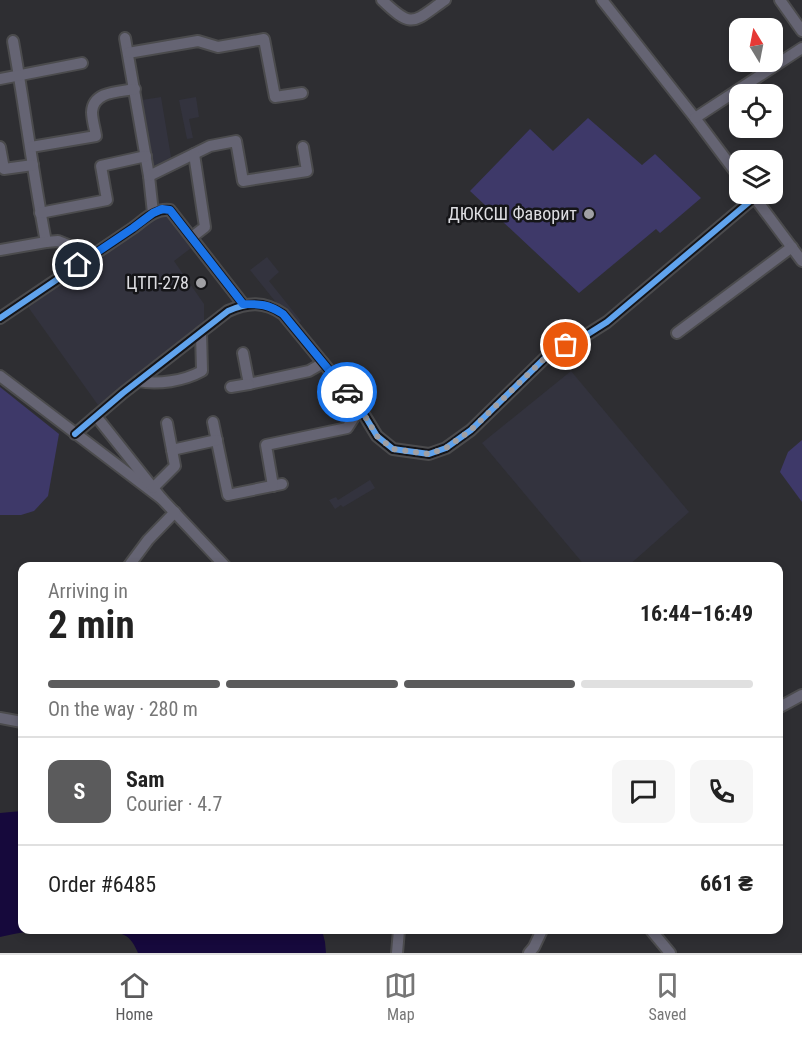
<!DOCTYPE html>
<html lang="en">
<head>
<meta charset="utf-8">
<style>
  :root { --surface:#fff; --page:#f6f6f6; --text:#222; --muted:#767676; --line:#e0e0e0; --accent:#5b5b5c }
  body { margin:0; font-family:"Roboto Condensed",sans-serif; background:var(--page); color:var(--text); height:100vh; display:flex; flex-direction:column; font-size:22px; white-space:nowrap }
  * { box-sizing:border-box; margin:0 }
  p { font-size:20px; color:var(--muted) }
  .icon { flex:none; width:33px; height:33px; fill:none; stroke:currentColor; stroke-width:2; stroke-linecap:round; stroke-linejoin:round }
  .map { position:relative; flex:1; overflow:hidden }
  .side { position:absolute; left:18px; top:562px; width:765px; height:372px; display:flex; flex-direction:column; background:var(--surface); border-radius:12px; box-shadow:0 3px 9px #0003 }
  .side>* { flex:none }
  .needle { width:39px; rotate:350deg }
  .fabs { position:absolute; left:729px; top:18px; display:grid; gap:12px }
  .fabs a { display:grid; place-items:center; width:54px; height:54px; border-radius:12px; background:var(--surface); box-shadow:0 3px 9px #0003; font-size:30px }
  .pin { position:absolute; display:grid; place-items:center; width:51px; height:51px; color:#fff; margin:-26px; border:3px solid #fff; border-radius:50%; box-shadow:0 2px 6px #0007 }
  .courier { position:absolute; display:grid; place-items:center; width:60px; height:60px; margin:-30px; border:4px solid #1a73e8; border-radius:50%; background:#fff; color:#222; box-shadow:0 2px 8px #0007 }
  .headline em { font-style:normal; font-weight:700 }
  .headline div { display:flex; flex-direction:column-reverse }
  .headline { display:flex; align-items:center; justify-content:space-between; height:102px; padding:0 30px }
  h1 { font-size:39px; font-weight:700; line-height:45px }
  .bar { display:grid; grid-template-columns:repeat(4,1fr); gap:9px 6px; align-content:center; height:72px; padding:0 30px }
  .bar i { height:8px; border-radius:4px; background:var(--line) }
  .bar .current { background:var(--accent) }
  .bar p { grid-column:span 4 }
  .line { display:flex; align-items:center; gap:15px; padding:0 30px; border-top:2px solid var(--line) }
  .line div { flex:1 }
  .round { display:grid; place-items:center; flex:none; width:63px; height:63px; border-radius:12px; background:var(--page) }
  .tabs { display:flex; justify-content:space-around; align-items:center; height:84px; border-top:2px solid var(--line); background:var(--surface); font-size:16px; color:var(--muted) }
  .tabs a { display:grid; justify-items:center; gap:3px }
  .tabs .current { color:var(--accent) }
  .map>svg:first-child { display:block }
  .built { fill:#33333e }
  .green { fill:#3e3969 }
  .water { fill:#16093c }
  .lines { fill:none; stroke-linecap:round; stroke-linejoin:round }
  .street-casing { stroke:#4b4b4d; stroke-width:14 }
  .street { stroke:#656473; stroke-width:10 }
  .cycleway-casing { stroke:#151518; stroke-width:10 }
  .cycleway { stroke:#60a3ed; stroke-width:6 }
  .done { stroke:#a0a0a4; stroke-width:6; stroke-dasharray:0 10.8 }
  .route { stroke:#1a73e8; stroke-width:8 }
  .poi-dot { fill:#a0a0a4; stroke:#151518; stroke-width:2 }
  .labels { text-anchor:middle; stroke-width:5; stroke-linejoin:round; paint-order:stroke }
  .poi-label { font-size:18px; fill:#dddde1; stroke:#151518; text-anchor:end }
</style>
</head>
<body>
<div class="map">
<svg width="802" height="953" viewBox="0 0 802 953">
  <rect width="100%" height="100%" fill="#2e2e32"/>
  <!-- built -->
  <g class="built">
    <path d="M 161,97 L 172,163 L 153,166 L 142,100 Z"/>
    <path d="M 196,97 L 199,117 L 189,119 L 193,138 L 187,139 L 179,100 Z"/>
    <path d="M 174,214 L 193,243 L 191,248 L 174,261 L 204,304 L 204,322 L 98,405 L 26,304 L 157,216 Z"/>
    <path d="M 267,257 L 279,272 L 269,281 L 301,321 L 295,326 L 250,270 Z"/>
    <path d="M 571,371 L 689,512 L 627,567 L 586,567 L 482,443 Z"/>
    <path d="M 370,480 L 375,488 L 343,507 L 341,505 L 335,509 L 329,500 L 336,497 L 338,500 Z"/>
  </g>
  <!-- green -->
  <g class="green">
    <path d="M 588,118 L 642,165 L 655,154 L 701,198 L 660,233 L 656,229 L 579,293 L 470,191 L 530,129 L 553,151 Z"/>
    <path d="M 0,387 L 59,434 L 48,496 L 34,511 L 21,515 L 0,515 Z"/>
    <path d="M 802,440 L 802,502 L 780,472 L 788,452 Z"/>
  </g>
  <!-- water -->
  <path class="water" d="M 22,811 L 22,930 L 322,930 L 325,942 L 326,953 L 138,953 C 135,946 131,938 124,935 C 112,928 96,933 83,932 C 77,932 71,931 65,930 C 43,929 21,932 0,937 L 0,813 Z"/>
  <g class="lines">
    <!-- street casing -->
    <g class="street-casing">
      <g id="street">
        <path d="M 382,0 C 413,30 413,22 445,0"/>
        <path d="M 602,0 L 695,118 L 740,178"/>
        <path d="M 780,0 L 802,31"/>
        <path d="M 125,38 L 149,176 L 153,213"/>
        <path d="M 13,41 C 25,108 33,175 46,242"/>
        <path d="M 128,53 L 198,41 L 218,47 L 264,39 L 275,97 L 302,93"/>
        <path d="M 0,79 L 82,63"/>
        <path d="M 695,118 L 802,48"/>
        <path d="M 0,147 L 4,169 L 33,165"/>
        <path d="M 31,147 L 96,136 C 95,129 92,120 92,112 C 93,91 119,92 135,89"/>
        <path d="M 149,176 L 210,146 L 236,141 L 243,181 L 307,171 L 303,147"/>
        <path d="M 752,194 L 802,261"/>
        <path d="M 40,213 L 107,200 L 101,166 L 146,156"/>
        <path d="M 192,237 L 205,227 L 194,154"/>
        <path d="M 0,250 L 46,242 L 58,241 L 68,245 L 75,251 L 78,265"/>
        <path d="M 0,318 L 133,228 C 144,220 155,208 170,210 L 243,304"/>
        <path d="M 677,333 L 792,247"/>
        <path d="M 243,353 L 249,384 L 309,371 L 323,363"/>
        <path d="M 0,376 L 162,499"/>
        <path d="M 138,381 C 158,385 184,381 202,371 L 201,332"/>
        <path d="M 231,387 L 249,384"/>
        <path d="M 96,416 L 162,499 L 226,567"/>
        <path d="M 213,422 L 228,495 L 282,484"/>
        <path d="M 75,434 L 123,393 L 228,311 C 248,302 264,301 283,314 L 360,408 L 377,436 L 393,449 L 429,454 L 446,448 L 471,430 L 549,354 L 588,334 L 607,322 L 755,197"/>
        <path d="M 172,450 L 217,440"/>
        <path d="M 273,486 L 266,445 L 347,428 L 360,408"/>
        <path d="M 153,488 L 175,466 L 167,423"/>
        <path d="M 128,567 L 148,540 L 175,512"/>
        <path d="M 778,708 L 802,695"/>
        <path d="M 0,718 L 22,722"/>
        <path d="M 651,930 L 670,953"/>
        <path d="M 397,953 L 399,930"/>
        <path d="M 529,953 L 534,947 L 542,930"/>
      </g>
    </g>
    <!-- street -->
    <use href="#street" class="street"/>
    <!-- cycleway casing -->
    <g class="cycleway-casing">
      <g id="cycleway">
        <path d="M 0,318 L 133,228 C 144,220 155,208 170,210 L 243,304"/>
        <path d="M 75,434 L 123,393 L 228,311 C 248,302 264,301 283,314 L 360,408 L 377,436 L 393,449 L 429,454 L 446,448 L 471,430 L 549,354 L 588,334 L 607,322 L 755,197"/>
      </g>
    </g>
    <!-- cycleway -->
    <use href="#cycleway" class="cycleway"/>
  </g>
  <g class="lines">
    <!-- done -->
    <path class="done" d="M 347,392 L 360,408 L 377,436 L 393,449 L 429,454 L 446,448 L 471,430 L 549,354 L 566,345"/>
    <!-- route -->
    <path class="route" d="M 78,265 L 133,228 L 153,213 L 162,209 L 170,210 L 243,304 C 260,304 268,304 283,314 L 347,392"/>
  </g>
  <!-- markers -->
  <g class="poi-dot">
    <circle cx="589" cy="214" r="6"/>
    <circle cx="201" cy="283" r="6"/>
  </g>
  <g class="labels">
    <!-- poi labels -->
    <g class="poi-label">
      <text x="577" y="220">ДЮКСШ Фаворит</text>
      <text x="189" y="289">ЦТП-278</text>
    </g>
  </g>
</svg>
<div class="fabs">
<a><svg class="needle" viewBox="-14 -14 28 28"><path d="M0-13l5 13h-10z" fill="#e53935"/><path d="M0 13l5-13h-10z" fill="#767676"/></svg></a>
<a><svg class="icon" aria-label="locate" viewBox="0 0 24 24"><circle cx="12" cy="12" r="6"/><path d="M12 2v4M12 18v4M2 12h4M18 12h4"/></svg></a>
<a><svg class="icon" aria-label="layers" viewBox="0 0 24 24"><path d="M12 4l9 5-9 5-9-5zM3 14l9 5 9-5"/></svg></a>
</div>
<div class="pin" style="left:566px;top:345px;background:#ea580c"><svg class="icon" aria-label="bag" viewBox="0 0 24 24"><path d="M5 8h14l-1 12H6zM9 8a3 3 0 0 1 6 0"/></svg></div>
<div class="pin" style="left:78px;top:265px;background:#1f2937"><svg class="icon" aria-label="home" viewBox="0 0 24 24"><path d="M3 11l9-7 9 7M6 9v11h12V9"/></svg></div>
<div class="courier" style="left:347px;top:392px"><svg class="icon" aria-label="car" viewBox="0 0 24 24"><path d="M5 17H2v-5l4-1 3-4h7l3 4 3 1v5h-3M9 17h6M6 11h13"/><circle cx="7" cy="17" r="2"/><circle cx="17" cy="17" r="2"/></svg></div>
<section class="side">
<div class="headline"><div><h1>2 min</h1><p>Arriving in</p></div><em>16:44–16:49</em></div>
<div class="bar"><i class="current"></i><i class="current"></i><i class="current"></i><i></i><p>On the way · 280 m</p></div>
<div class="line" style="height:108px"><b class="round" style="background:var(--accent);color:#fff">S</b><div><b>Sam</b><p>Courier · 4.7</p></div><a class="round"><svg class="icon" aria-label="chat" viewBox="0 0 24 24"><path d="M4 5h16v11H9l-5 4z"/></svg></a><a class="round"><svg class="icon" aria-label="phone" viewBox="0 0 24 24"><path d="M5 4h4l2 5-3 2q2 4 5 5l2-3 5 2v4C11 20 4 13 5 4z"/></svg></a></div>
<div class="line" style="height:78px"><div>Order #6485</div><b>661 ₴</b></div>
</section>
</div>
<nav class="tabs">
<a class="current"><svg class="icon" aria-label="home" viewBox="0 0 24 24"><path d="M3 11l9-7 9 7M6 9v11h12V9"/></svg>Home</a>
<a><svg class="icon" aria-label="map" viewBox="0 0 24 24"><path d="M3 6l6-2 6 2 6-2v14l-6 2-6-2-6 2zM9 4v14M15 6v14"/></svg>Map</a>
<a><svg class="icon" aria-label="saved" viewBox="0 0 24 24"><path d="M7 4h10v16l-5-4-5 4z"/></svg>Saved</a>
</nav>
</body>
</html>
